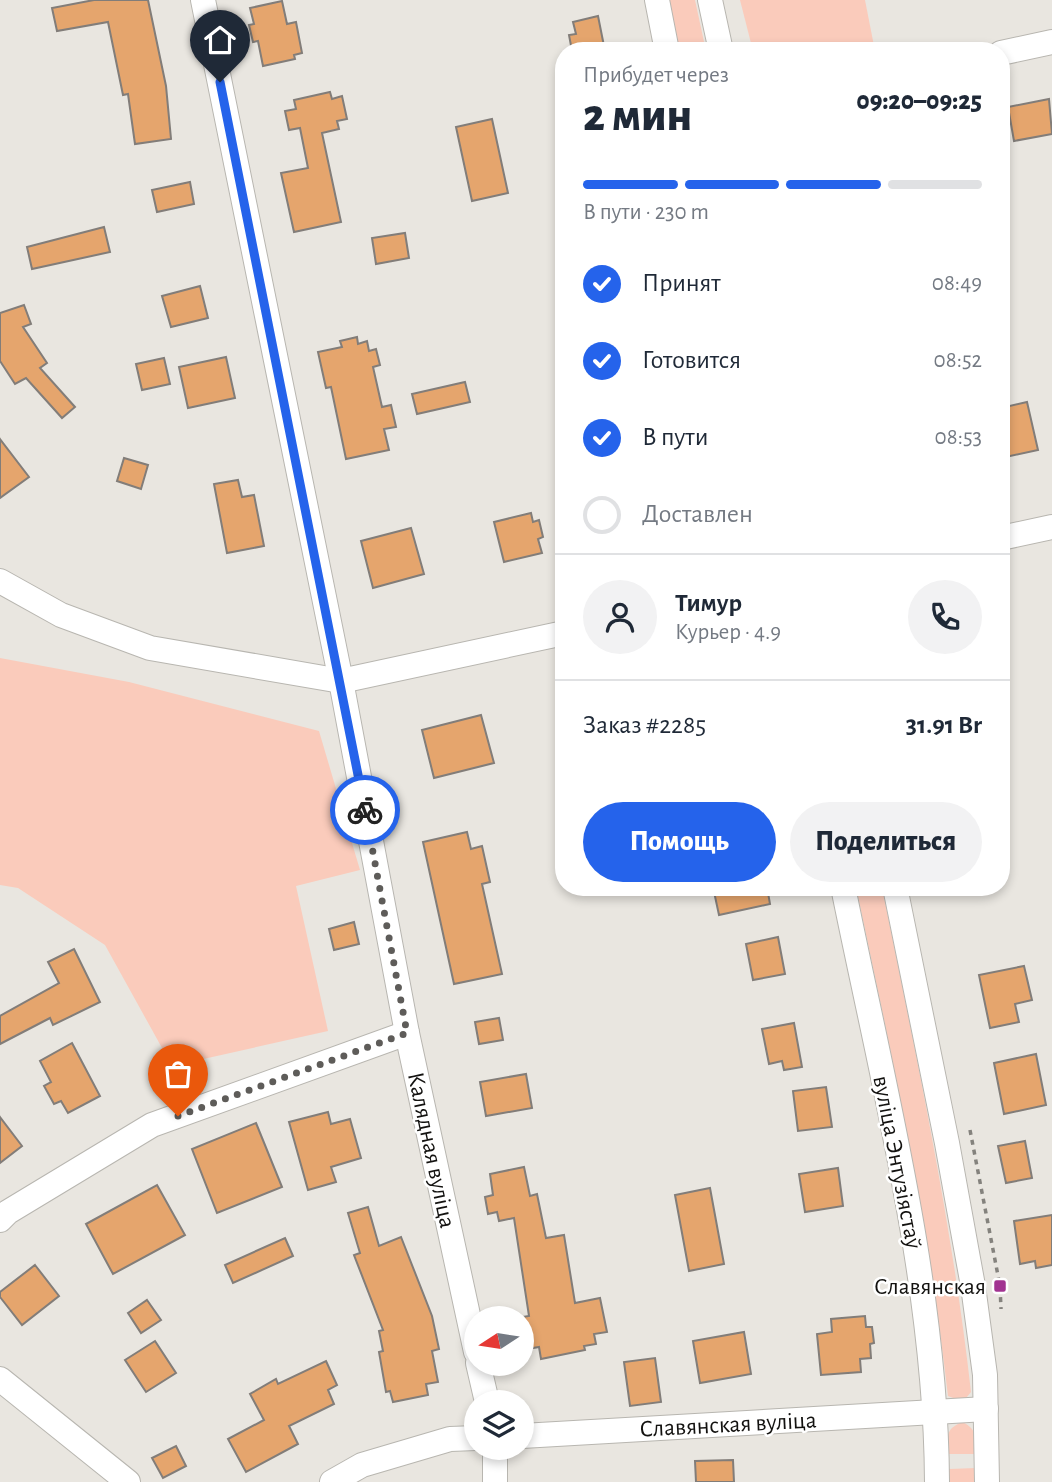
<!DOCTYPE html>
<html lang="ru">
<head>
<meta charset="utf-8">
<style>
  :root { --surface:#fff; --page:#f2f2f3; --text:#1f2937; --muted:#747a83; --line:#e0e1e3; --accent:#2563eb }
  body { margin:0; font-family:"Alegreya Sans",sans-serif; background:var(--page); color:var(--text); height:100vh; display:flex; flex-direction:column; font-size:26px; white-space:nowrap }
  * { box-sizing:border-box; margin:0 }
  p { font-size:23px; color:var(--muted) }
  .icon { flex:none; width:38px; height:38px; fill:none; stroke:currentColor; stroke-width:2; stroke-linecap:round; stroke-linejoin:round }
  .map { position:relative; flex:1; overflow:hidden }
  .drawer { position:absolute; left:555px; top:42px; width:455px; height:854px; display:flex; flex-direction:column; background:var(--surface); border-radius:28px; box-shadow:0 4px 10px #0003 }
  .drawer>* { flex:none }
  .needle { width:46px; rotate:258deg }
  .buttons { position:absolute; left:464px; top:1306px; display:grid; gap:14px }
  .buttons a { display:grid; place-items:center; width:70px; height:70px; border-radius:50%; background:var(--surface); box-shadow:0 4px 10px #0003; font-size:35px }
  .pin { position:absolute; display:grid; place-items:center; width:60px; height:60px; color:#fff; margin:-72px -30px; border-radius:50% 50% 50% 0; rotate:-45deg; box-shadow:0 0 7px #0007 }
  .pin .icon { rotate:45deg }
  .courier { position:absolute; display:grid; place-items:center; width:70px; height:70px; margin:-35px; border:5px solid #2563eb; border-radius:50%; background:#fff; color:#222; box-shadow:0 2px 9px #0007 }
  .headline em { font-style:normal; font-weight:800 }
  .headline div { display:flex; flex-direction:column-reverse }
  .headline { display:flex; align-items:center; justify-content:space-between; height:119px; padding:0 28px }
  h1 { font-size:46px; font-weight:800; line-height:52px }
  .bar { display:grid; grid-template-columns:repeat(4,1fr); gap:10px 7px; align-content:center; height:84px; padding:0 28px }
  .bar i { height:9px; border-radius:5px; background:var(--line) }
  .bar .selected { background:var(--accent) }
  .bar p { grid-column:span 4 }
  .line { display:flex; align-items:center; gap:18px; padding:0 28px; border-top:2px solid var(--line) }
  .line div { flex:1 }
  .round { display:grid; place-items:center; flex:none; width:74px; height:74px; border-radius:37px; background:var(--page) }
  ol { padding:0 28px; list-style:none }
  li { display:flex; align-items:center; gap:21px; height:77px }
  li p { margin-inline-start:auto }
  li .icon { padding:7px; border-radius:50%; background:var(--accent); color:#fff; stroke-width:4 }
  li:last-child { color:var(--muted) }
  li i { width:38px; height:38px; border:4px solid var(--line); border-radius:50% }
  .primary-button { display:flex; gap:14px; margin-top:auto; padding:14px 28px }
  .primary-button a { flex:1; height:80px; border-radius:42px; background:var(--accent); color:#fff; font-size:28px; font-weight:800; line-height:80px; text-align:center }
  .primary-button a+a { background:var(--page); color:var(--text) }
  .map>svg:first-child { display:block }
  .green { fill:#facbbb }
  .building { fill:#e5a56d; stroke:#827d79; stroke-width:2 }
  .lines { fill:none; stroke-linecap:round; stroke-linejoin:round }
  .minor-casing { stroke:#b8b6b0; stroke-width:26 }
  .path { stroke:#84827d; stroke-width:3.5; stroke-dasharray:5 5; stroke-linecap:butt }
  .minor { stroke:#fff; stroke-width:24 }
  .done { stroke:#5e5c59; stroke-width:7; stroke-dasharray:0 12.6 }
  .route { stroke:#2563eb; stroke-width:9 }
  .poi-dot { fill:#a23391; stroke:#fff; stroke-width:2.5 }
  .labels { text-anchor:middle; stroke-width:5; stroke-linejoin:round; paint-order:stroke }
  .street-label { font-size:24px; fill:#131210; stroke:#fff }
  .poi-label { font-size:24px; fill:#131210; stroke:#fff; text-anchor:end }
</style>
</head>
<body>
<div class="map">
<svg width="1052" height="1482" viewBox="0 0 1052 1482">
  <rect width="100%" height="100%" fill="#e9e6e0"/>
  <!-- green -->
  <g class="green">
    <path d="M 668,0 L 695,0 L 706,51 L 679,51 Z"/>
    <path d="M 740,0 L 865,0 L 875,51 L 753,51 Z"/>
    <path d="M 0,658 L 129,682 L 319,731 L 360,870 L 296,886 L 328,1031 L 172,1066 L 105,945 L 18,888 L 0,885 Z"/>
    <path d="M 856,887 L 882,887 C 916,1055 952,1222 971,1392 L 966,1398 L 956,1399 L 948,1396 C 928,1223 892,1057 856,887 Z"/>
    <path d="M 962,1422 C 977,1428 976,1439 977,1454 L 949,1454 C 948,1436 944,1430 962,1422 Z"/>
    <path d="M 976,1468 L 976,1482 L 949,1482 L 949,1469 Z"/>
  </g>
  <!-- building -->
  <g class="building">
    <path d="M 94,0 L 148,0 L 166,86 L 171,139 L 135,144 L 128,94 L 123,95 L 108,22 L 57,31 L 52,8 Z"/>
    <path d="M 282,1 L 287,24 L 296,22 L 302,53 L 294,55 L 295,59 L 263,66 L 258,41 L 253,42 L 249,25 L 254,24 L 250,8 Z"/>
    <path d="M 598,16 L 605,51 L 572,51 L 569,35 L 576,34 L 573,22 Z"/>
    <path d="M 330,92 L 332,99 L 342,96 L 347,119 L 337,121 L 339,129 L 322,133 L 341,222 L 294,232 L 281,173 L 308,168 L 300,128 L 289,130 L 285,111 L 296,109 L 294,100 Z"/>
    <path d="M 1049,99 L 1052,134 L 1014,141 L 1008,107 Z"/>
    <path d="M 492,119 L 508,193 L 472,201 L 456,127 Z"/>
    <path d="M 190,182 L 194,204 L 157,212 L 152,190 Z"/>
    <path d="M 104,227 L 110,252 L 32,269 L 27,247 Z"/>
    <path d="M 405,233 L 409,258 L 376,264 L 372,238 Z"/>
    <path d="M 200,286 L 208,318 L 171,327 L 162,296 Z"/>
    <path d="M 24,305 L 31,324 L 23,327 L 47,363 L 40,368 L 75,407 L 62,418 L 26,378 L 15,384 L 0,361 L 0,313 Z"/>
    <path d="M 357,337 L 358,344 L 367,341 L 369,351 L 376,349 L 380,365 L 373,367 L 382,407 L 391,405 L 396,427 L 384,429 L 389,450 L 346,459 L 331,387 L 326,388 L 318,352 L 342,347 L 340,341 Z"/>
    <path d="M 226,357 L 235,398 L 188,408 L 179,367 Z"/>
    <path d="M 164,358 L 170,384 L 142,390 L 136,364 Z"/>
    <path d="M 465,382 L 470,402 L 417,414 L 412,394 Z"/>
    <path d="M 1027,402 L 1038,450 L 1001,458 L 1001,408 Z"/>
    <path d="M 0,439 L 29,477 L 0,498 Z"/>
    <path d="M 124,458 L 148,465 L 141,489 L 117,481 Z"/>
    <path d="M 238,480 L 242,497 L 254,495 L 264,546 L 227,553 L 214,484 Z"/>
    <path d="M 531,513 L 533,522 L 539,520 L 543,537 L 538,539 L 542,553 L 504,562 L 494,522 Z"/>
    <path d="M 411,528 L 424,574 L 373,588 L 361,541 Z"/>
    <path d="M 481,715 L 494,763 L 434,778 L 422,730 Z"/>
    <path d="M 467,832 L 471,849 L 482,846 L 490,882 L 482,884 L 502,974 L 454,984 L 423,842 Z"/>
    <path d="M 713,887 L 767,887 L 770,904 L 719,915 Z"/>
    <path d="M 354,922 L 359,944 L 334,950 L 329,929 Z"/>
    <path d="M 778,937 L 785,974 L 753,980 L 746,944 Z"/>
    <path d="M 74,949 L 100,1002 L 53,1025 L 50,1018 L 0,1044 L 0,1016 L 59,983 L 48,962 Z"/>
    <path d="M 1024,966 L 1032,1000 L 1015,1004 L 1019,1022 L 990,1028 L 979,975 Z"/>
    <path d="M 499,1018 L 503,1040 L 479,1044 L 475,1022 Z"/>
    <path d="M 794,1023 L 802,1067 L 784,1070 L 782,1061 L 769,1064 L 762,1029 Z"/>
    <path d="M 72,1043 L 100,1096 L 68,1113 L 61,1101 L 54,1104 L 44,1086 L 51,1082 L 40,1061 Z"/>
    <path d="M 1036,1054 L 1046,1105 L 1004,1114 L 994,1063 Z"/>
    <path d="M 526,1074 L 532,1108 L 486,1116 L 480,1082 Z"/>
    <path d="M 826,1087 L 832,1127 L 798,1131 L 793,1091 Z"/>
    <path d="M 328,1112 L 331,1124 L 350,1119 L 361,1158 L 331,1167 L 336,1182 L 308,1190 L 289,1122 Z"/>
    <path d="M 0,1117 L 22,1146 L 0,1163 Z"/>
    <path d="M 256,1123 L 282,1187 L 217,1213 L 192,1149 Z"/>
    <path d="M 1025,1141 L 1032,1178 L 1006,1183 L 998,1146 Z"/>
    <path d="M 524,1167 L 530,1196 L 537,1194 L 546,1238 L 564,1235 L 575,1303 L 600,1298 L 607,1332 L 594,1334 L 596,1344 L 584,1346 L 585,1350 L 541,1359 L 539,1347 L 522,1350 L 522,1317 L 529,1316 L 514,1218 L 499,1221 L 497,1212 L 488,1214 L 485,1197 L 493,1195 L 490,1174 Z"/>
    <path d="M 838,1168 L 843,1206 L 805,1212 L 799,1174 Z"/>
    <path d="M 157,1185 L 185,1235 L 113,1274 L 86,1224 Z"/>
    <path d="M 710,1188 L 724,1264 L 689,1271 L 675,1195 Z"/>
    <path d="M 368,1207 L 379,1246 L 401,1237 L 432,1316 L 439,1349 L 432,1351 L 438,1382 L 426,1384 L 428,1395 L 393,1402 L 390,1391 L 386,1392 L 379,1352 L 383,1351 L 379,1331 L 383,1330 L 354,1255 L 360,1253 L 348,1213 Z"/>
    <path d="M 1052,1215 L 1052,1265 L 1036,1268 L 1035,1261 L 1020,1264 L 1014,1221 Z"/>
    <path d="M 285,1238 L 293,1256 L 233,1283 L 225,1265 Z"/>
    <path d="M 35,1265 L 59,1296 L 22,1325 L 0,1297 L 0,1292 Z"/>
    <path d="M 147,1300 L 161,1320 L 141,1333 L 128,1313 Z"/>
    <path d="M 865,1316 L 866,1327 L 872,1327 L 874,1343 L 870,1344 L 871,1358 L 860,1359 L 861,1372 L 821,1375 L 817,1334 L 832,1332 L 831,1319 Z"/>
    <path d="M 744,1332 L 751,1374 L 700,1383 L 693,1341 Z"/>
    <path d="M 155,1341 L 176,1373 L 146,1392 L 125,1360 Z"/>
    <path d="M 655,1358 L 661,1402 L 630,1406 L 624,1362 Z"/>
    <path d="M 326,1361 L 337,1385 L 328,1390 L 334,1404 L 289,1426 L 298,1444 L 246,1472 L 228,1439 L 264,1420 L 250,1394 L 276,1379 L 278,1384 Z"/>
    <path d="M 176,1446 L 186,1466 L 163,1478 L 152,1458 Z"/>
    <path d="M 733,1460 L 734,1482 L 696,1482 L 695,1461 Z"/>
  </g>
  <g class="lines">
    <!-- minor casing -->
    <g class="minor-casing">
      <g id="minor">
        <path d="M 203,0 L 341,681 L 407,1033 L 476,1352"/>
        <path d="M 657,0 L 667,51"/>
        <path d="M 710,0 L 721,51"/>
        <path d="M 1001,53 L 1052,42"/>
        <path d="M 1001,538 L 1052,527"/>
        <path d="M 0,581 L 61,615 L 150,648 L 341,681 L 564,633"/>
        <path d="M 843,887 C 882,1081 936,1284 937,1482"/>
        <path d="M 895,887 L 947,1143 L 973,1286 L 985,1375 L 987,1482"/>
        <path d="M 0,1220 L 8,1212 L 152,1125 L 407,1033"/>
        <path d="M 478,1363 L 487,1402"/>
        <path d="M 0,1379 L 128,1482"/>
        <path d="M 522,1436 L 986,1409"/>
        <path d="M 495,1447 L 495,1482"/>
        <path d="M 332,1482 L 362,1465 L 450,1439 L 476,1438"/>
      </g>
    </g>
    <!-- path -->
    <path class="path" d="M 970,1130 L 1000,1286 L 1001,1309"/>
    <!-- minor -->
    <use href="#minor" class="minor"/>
  </g>
  <g class="lines">
    <!-- done -->
    <path class="done" d="M 178,1116 L 407,1033 L 365,810"/>
    <!-- route -->
    <path class="route" d="M 220,82 L 365,810"/>
  </g>
  <!-- markers -->
  <rect class="poi-dot" x="993" y="1279" width="14" height="14" rx="3.5"/>
  <g class="labels">
    <!-- street labels -->
    <g class="street-label">
      <text transform="translate(432 1150) rotate(78)" y="8">Калядная вуліца</text>
      <text transform="translate(898 1162) rotate(79)" y="8">вуліца Энтузіястаў</text>
      <text transform="translate(728 1424) rotate(-3)" y="8">Славянская вуліца</text>
    </g>
    <!-- poi labels -->
    <g class="poi-label">
      <text x="986" y="1294">Славянская</text>
    </g>
  </g>
</svg>
<div class="buttons">
<a><svg class="needle" viewBox="-14 -14 28 28"><path d="M0-13l5 13h-10z" fill="#e53935"/><path d="M0 13l5-13h-10z" fill="#747a83"/></svg></a>
<a><svg class="icon" aria-label="layers" viewBox="0 0 24 24"><path d="M12 4l9 5-9 5-9-5zM3 14l9 5 9-5"/></svg></a>
</div>
<div class="pin" style="left:178px;top:1116px;background:#ea580c"><svg class="icon" aria-label="bag" viewBox="0 0 24 24"><path d="M5 8h14l-1 12H6zM9 8a3 3 0 0 1 6 0"/></svg></div>
<div class="pin" style="left:220px;top:82px;background:#1f2937"><svg class="icon" aria-label="home" viewBox="0 0 24 24"><path d="M3 11l9-7 9 7M6 9v11h12V9"/></svg></div>
<div class="courier" style="left:365px;top:810px"><svg class="icon" aria-label="bike" viewBox="0 0 24 24"><circle cx="6" cy="16" r="4"/><circle cx="18" cy="16" r="4"/><path d="M6 16l4-8h5l3 8M10 8l3 8H6M13 5h3"/></svg></div>
<section class="drawer">
<div class="headline"><div><h1>2 мин</h1><p>Прибудет через</p></div><em>09:20–09:25</em></div>
<div class="bar"><i class="selected"></i><i class="selected"></i><i class="selected"></i><i></i><p>В пути · 230 m</p></div>
<ol>
<li><svg class="icon" aria-label="check" viewBox="0 0 24 24"><path d="M5 12l5 5 9-10"/></svg>Принят<p>08:49</p></li>
<li><svg class="icon" aria-label="check" viewBox="0 0 24 24"><path d="M5 12l5 5 9-10"/></svg>Готовится<p>08:52</p></li>
<li><svg class="icon" aria-label="check" viewBox="0 0 24 24"><path d="M5 12l5 5 9-10"/></svg>В пути<p>08:53</p></li>
<li><i></i>Доставлен</li>
</ol>
<div class="line" style="height:126px"><a class="round"><svg class="icon" aria-label="person" viewBox="0 0 24 24"><circle cx="12" cy="8" r="4"/><path d="M4 21q1-7 8-7t8 7"/></svg></a><div><b>Тимур</b><p>Курьер · 4.9</p></div><a class="round"><svg class="icon" aria-label="phone" viewBox="0 0 24 24"><path d="M5 4h4l2 5-3 2q2 4 5 5l2-3 5 2v4C11 20 4 13 5 4z"/></svg></a></div>
<div class="line" style="height:91px"><div>Заказ #2285</div><b>31.91 Br</b></div>
<div class="primary-button"><a>Помощь</a><a>Поделиться</a></div>
</section>
</div>
</body>
</html>
